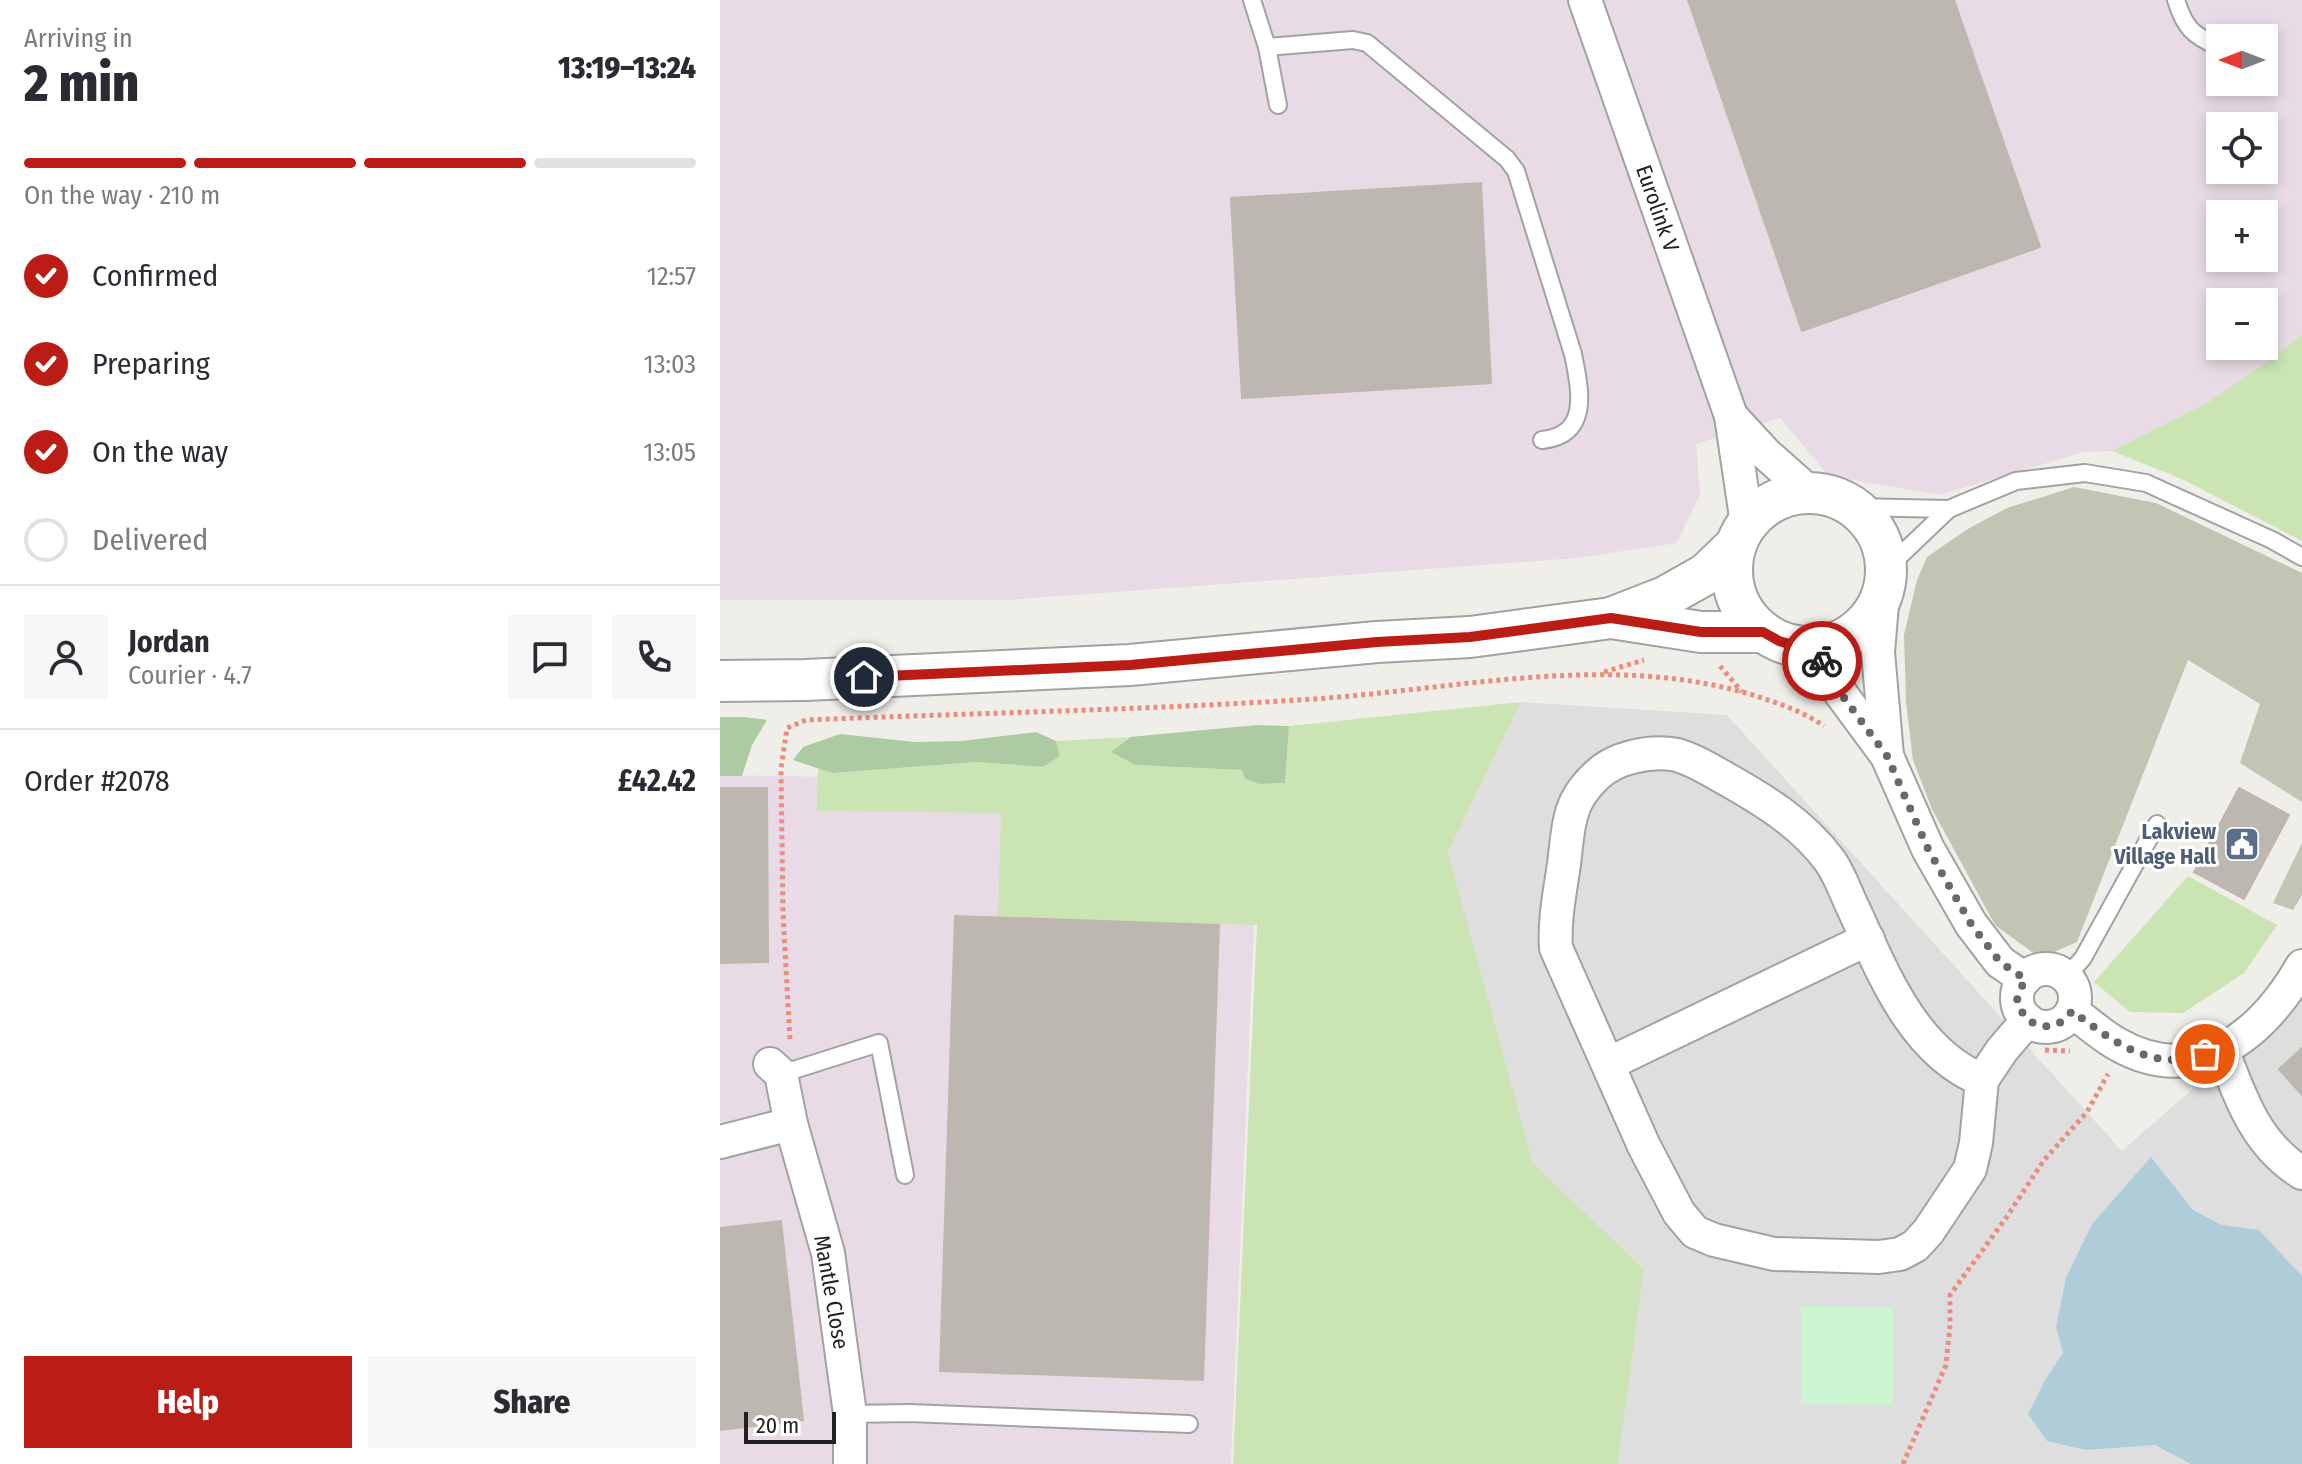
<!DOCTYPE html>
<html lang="en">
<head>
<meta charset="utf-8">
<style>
  :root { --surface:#fff; --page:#f7f7f7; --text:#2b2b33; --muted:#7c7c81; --line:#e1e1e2; --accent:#bb1d16 }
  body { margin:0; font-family:"Fira Sans Condensed",sans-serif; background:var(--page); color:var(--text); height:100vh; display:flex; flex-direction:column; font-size:30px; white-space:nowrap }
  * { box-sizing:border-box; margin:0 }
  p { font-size:26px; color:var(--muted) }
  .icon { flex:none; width:44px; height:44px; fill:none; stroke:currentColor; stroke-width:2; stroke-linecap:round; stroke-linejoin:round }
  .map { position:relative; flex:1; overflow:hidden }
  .side { display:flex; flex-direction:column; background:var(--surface); width:720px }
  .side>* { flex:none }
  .needle { width:52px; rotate:270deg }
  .controls { position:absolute; left:1486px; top:24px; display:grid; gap:16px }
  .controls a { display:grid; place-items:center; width:72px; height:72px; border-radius:0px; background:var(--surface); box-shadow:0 4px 12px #0003; font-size:40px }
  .scale { position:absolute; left:24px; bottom:20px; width:92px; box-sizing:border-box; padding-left:8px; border:4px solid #212121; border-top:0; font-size:22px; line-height:28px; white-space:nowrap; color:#212121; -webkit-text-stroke:6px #fff; paint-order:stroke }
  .pin { position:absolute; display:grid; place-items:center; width:68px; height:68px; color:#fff; margin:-34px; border:4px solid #fff; border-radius:50%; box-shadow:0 2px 8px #0007 }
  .courier { position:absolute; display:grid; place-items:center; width:80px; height:80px; margin:-40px; border:6px solid #bb1d16; border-radius:50%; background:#fff; color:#222; box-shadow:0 2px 10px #0007 }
  .head em { font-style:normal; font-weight:800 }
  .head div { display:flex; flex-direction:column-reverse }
  .head { display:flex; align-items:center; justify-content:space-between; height:136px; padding:0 24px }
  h1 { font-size:52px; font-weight:800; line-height:60px }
  .bar { display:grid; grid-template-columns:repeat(4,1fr); gap:12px 8px; align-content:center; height:96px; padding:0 24px }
  .bar i { height:10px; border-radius:6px; background:var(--line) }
  .bar .current { background:var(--accent) }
  .bar p { grid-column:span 4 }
  .line { display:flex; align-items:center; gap:20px; padding:0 24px; border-top:2px solid var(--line) }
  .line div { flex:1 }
  .round { display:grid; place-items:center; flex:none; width:84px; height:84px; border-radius:0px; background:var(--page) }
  ol { padding:0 24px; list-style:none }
  li { display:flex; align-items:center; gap:24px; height:88px }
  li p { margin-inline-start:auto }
  li .icon { padding:8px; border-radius:50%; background:var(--accent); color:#fff; stroke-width:4 }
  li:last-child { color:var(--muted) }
  li i { width:44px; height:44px; border:4px solid var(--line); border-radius:50% }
  .button { display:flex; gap:16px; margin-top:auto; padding:16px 24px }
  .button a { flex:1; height:92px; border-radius:0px; background:var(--accent); color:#fff; font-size:32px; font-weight:800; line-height:92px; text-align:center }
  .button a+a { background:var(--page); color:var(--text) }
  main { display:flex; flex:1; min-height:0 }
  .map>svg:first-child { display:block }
  .residential { fill:#dfdede }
  .industrial { fill:#e8dbe5; fill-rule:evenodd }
  .construction { fill:#c3c4b4 }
  .grass { fill:#cae4b4 }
  .forest { fill:#accba2 }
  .park { fill:#cbf4d0 }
  .water { fill:#aecdd9 }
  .building { fill:#bdb7b1; stroke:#c0b6ac; stroke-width:2 }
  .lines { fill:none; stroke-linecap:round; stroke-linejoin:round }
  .service-casing { stroke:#a2a2a2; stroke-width:20 }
  .minor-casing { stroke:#a2a2a2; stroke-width:36 }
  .tertiary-casing { stroke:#a2a2a2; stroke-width:44 }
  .path { stroke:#eb8d7e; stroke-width:5; stroke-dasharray:4 4; stroke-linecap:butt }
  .service { stroke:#fff; stroke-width:16 }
  .minor { stroke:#fff; stroke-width:32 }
  .tertiary { stroke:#fff; stroke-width:40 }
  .done { stroke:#696967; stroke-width:8; stroke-dasharray:0 14.4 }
  .route { stroke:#bb1d16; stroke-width:10 }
  .labels { text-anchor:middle; stroke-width:6; stroke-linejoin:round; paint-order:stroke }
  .street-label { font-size:22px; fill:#212121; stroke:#fff }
  .service-label { font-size:22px; font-weight:bold; fill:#4e5e75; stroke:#fff; text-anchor:end }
</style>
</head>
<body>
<main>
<section class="side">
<div class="head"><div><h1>2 min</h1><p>Arriving in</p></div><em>13:19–13:24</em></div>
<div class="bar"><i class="current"></i><i class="current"></i><i class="current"></i><i></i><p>On the way · 210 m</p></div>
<ol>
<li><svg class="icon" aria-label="check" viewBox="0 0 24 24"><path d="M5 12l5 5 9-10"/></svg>Confirmed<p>12:57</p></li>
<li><svg class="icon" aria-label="check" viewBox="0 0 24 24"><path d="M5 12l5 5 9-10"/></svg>Preparing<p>13:03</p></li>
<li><svg class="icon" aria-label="check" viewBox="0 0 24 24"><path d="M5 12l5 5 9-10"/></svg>On the way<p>13:05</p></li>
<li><i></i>Delivered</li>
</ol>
<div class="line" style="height:144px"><a class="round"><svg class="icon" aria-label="person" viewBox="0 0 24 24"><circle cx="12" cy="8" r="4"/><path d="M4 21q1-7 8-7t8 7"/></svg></a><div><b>Jordan</b><p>Courier · 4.7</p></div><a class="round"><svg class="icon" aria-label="chat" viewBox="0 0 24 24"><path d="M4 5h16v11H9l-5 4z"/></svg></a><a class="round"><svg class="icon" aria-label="phone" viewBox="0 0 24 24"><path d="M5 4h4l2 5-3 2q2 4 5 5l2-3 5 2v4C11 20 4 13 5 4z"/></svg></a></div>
<div class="line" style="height:104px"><div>Order #2078</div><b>£42.42</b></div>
<div class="button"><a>Help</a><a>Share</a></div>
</section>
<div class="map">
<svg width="1582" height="1464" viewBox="0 0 1582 1464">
  <rect width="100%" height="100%" fill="#f0eee8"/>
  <!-- residential -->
  <path class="residential" d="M 801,702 L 1007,715 L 1402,1151 L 1582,993 L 1582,1464 L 898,1464 L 924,1269 L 813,1163 L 728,852 Z"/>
  <!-- industrial -->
  <g class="industrial">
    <path d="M 0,0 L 1582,0 L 1582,334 L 1556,356 L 1487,403 L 1392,451 L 1364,452 L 1219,495 L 1109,476 L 1060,418 L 976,444 L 980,494 L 957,543 L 858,558 L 287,600 L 0,600 ZM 1500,38 L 1544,38 L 1544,82 L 1500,82 ZM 1500,126 L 1544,126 L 1544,170 L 1500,170 ZM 1500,214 L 1544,214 L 1544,258 L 1500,258 ZM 1500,302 L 1544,302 L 1544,346 L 1500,346 Z"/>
    <path d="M 0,775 L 540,784 L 511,1464 L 0,1464 Z"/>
  </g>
  <!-- construction -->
  <g class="construction">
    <path d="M 1354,487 L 1436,503 L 1582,573 L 1582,802 L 1520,763 L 1540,704 L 1468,660 L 1357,942 L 1320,958 L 1275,925 L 1212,809 L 1193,760 L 1186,702 L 1184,635 L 1197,580 L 1207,557 L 1246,530 L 1287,508 Z"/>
    <path d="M 1582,843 L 1582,895 L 1573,910 L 1553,903 Z"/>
  </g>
  <!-- grass -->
  <g class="grass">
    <path d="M 1582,334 L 1582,541 L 1464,480 L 1392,451 L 1487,403 L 1556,356 Z"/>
    <path d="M 801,702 L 728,852 L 813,1163 L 924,1269 L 898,1464 L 513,1464 L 537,925 L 278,917 L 281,813 L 97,811 L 98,768 L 112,773 L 258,762 L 323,767 L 340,756 L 336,741 L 409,737 L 391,752 L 415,765 L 522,770 L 525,779 L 540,784 L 565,783 L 569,726 Z"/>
    <path d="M 1468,876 L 1557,925 L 1524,973 L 1463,1013 L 1410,1012 L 1374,982 Z"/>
  </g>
  <!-- forest -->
  <g class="forest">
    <path d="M 0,717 L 24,717 L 47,720 L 32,745 L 22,776 L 0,776 Z"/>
    <path d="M 537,725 L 569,726 L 565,783 L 540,784 L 525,779 L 522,770 L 415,765 L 391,752 L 410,737 Z"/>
    <path d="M 316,732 L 336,741 L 340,756 L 323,767 L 258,762 L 112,773 L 73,760 L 83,747 L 120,734 L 195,742 L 241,741 Z"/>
  </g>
  <!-- park -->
  <path class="park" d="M 1081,1306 L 1173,1307 L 1173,1405 L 1081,1404 Z"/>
  <!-- water -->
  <path class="water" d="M 1431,1157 L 1473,1210 L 1502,1225 L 1539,1230 L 1582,1276 L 1582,1464 L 1471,1464 L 1435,1445 L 1366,1450 L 1327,1441 L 1308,1414 L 1325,1380 L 1343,1353 L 1336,1327 L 1346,1278 L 1372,1224 Z"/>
  <!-- building -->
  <g class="building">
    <path d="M 968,0 L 1234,0 L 1320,247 L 1082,331 Z"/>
    <path d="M 761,183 L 771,383 L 522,398 L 511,198 Z"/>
    <path d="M 0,788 L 47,788 L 48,962 L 0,963 Z"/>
    <path d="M 1519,788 L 1569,815 L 1524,899 L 1474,872 Z"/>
    <path d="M 235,916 L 499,925 L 483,1380 L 220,1371 Z"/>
    <path d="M 1582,1048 L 1582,1095 L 1559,1069 Z"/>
    <path d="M 61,1221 L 83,1420 L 0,1430 L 0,1228 Z"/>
  </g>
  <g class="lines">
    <!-- service casing -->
    <g class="service-casing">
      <g id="service">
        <path d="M 532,0 L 547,47 L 558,105"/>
        <path d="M 1456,0 C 1465,29 1473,35 1500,48"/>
        <path d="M 547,47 L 633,40 L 647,43 L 787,159 L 796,171 L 853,354 C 860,389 871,435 822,440"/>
        <path d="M 1134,507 L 1229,509"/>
        <path d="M 1166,569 L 1229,509 L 1296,481 L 1365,473 L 1426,483 L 1552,540 L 1582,557"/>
        <path d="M 1346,977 L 1363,958 L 1437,824"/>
        <path d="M 61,1074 L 159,1043 L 185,1175"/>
        <path d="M 130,1414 L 189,1413 L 469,1424"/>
      </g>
    </g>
    <!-- minor casing -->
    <g class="minor-casing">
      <g id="minor">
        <path d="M 865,0 L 1011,416 L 1027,524"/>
        <path d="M 1011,416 L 1046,454 L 1089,492"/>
        <path d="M 1163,592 L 1158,652 L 1167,756"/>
        <path d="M 1094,647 L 1116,687 L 1167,756 L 1208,849 L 1251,924 L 1280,962 L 1305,979"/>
        <circle cx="1326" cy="998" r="29"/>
        <path d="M 1352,1011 C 1367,1022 1381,1035 1397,1044 C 1477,1090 1543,1034 1582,966"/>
        <path d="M 1502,1049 C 1520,1097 1536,1145 1582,1173"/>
        <path d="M 50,1064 L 61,1074 L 71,1124 L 108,1253 L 130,1414 L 130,1464"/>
        <path d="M 888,1064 L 1148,939"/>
        <path d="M 1262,1080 C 1193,1052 1163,973 1134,910 C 1126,894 1120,875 1110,861 C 1081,822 1042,799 1001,776 C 987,768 972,759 957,755 C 931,750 896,757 877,775 C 865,786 855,800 851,816 C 847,831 846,848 844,864 C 840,892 834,920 836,948 L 924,1146 L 959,1213 L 975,1232 L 994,1240 L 1054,1254 L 1159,1257 L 1180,1254 L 1195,1246 L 1208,1232 L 1250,1169 L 1256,1143 L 1262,1080 L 1282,1050 L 1308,1020"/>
        <path d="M 0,1142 L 71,1124"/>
      </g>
    </g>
    <!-- tertiary casing -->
    <g class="tertiary-casing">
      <g id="tertiary">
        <circle cx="1089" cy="570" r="77"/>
        <path d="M 891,618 L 981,632 L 1043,632"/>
        <path d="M 0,681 L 85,680 L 410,665 L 657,642 L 750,637 L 891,618 L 945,597 L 986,574 L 1016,545"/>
      </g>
    </g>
    <!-- path -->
    <g class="path">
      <path d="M 1000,666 L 1022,692"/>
      <path d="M 884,672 L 924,660"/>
      <path d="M 70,1039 L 63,914 L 61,769 L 67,728 L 86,720 C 255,713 425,710 594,699 C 740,689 890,652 1033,695 C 1058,703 1082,711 1104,726"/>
      <path d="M 1325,1050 L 1350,1051"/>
      <path d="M 1183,1464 L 1226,1365 L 1230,1326 L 1230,1295 L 1286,1218 L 1324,1160 L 1367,1112 L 1388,1074"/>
    </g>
    <!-- service -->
    <use href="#service" class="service"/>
    <!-- minor -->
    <use href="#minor" class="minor"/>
    <!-- tertiary -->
    <use href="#tertiary" class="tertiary"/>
  </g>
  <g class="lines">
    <!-- done -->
    <path class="done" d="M 1102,661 L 1116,687 L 1167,756 L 1208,849 L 1251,924 L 1280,962 L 1305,979 L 1297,998 C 1302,1028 1334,1037 1352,1011 C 1393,1041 1432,1073 1485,1054"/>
    <!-- route -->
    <path class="route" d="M 144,677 L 410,665 L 657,642 L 750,637 L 891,618 L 981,632 L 1043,632 L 1059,641 L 1076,646 L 1094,647 L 1102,661"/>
  </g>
  <!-- icons -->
  <defs>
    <g id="civic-square" transform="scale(1.8)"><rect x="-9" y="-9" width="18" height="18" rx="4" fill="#5c6f8a" stroke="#fff"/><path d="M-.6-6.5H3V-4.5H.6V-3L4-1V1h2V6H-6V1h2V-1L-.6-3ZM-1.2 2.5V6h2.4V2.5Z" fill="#fff"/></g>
  </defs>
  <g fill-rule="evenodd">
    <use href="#civic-square" x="1522" y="844"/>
  </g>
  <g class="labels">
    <!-- street labels -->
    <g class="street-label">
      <text transform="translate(938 208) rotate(71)" y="8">Eurolink V</text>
      <text transform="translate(112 1292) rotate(80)" y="8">Mantle Close</text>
    </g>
    <!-- service labels -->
    <g class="service-label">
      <text x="1496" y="839">Lakview<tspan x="1496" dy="25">Village Hall</tspan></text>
    </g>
  </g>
</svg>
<div class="controls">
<a><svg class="needle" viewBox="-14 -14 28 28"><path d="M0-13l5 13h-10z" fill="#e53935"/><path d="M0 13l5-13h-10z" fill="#7c7c81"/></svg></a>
<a><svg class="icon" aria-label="locate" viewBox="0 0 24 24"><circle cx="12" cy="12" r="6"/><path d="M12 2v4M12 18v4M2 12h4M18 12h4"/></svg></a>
<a>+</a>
<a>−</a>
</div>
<div class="scale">20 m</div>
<div class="pin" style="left:1485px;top:1054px;background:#ea580c"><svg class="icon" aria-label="bag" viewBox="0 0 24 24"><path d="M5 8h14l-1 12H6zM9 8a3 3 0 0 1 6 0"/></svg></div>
<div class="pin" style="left:144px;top:677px;background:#1f2937"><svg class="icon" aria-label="home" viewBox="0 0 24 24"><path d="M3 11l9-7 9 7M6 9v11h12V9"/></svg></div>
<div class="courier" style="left:1102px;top:661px"><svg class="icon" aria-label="bike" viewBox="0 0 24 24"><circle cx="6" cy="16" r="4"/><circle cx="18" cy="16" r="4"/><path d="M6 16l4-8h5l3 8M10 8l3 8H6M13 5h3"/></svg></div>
</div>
</main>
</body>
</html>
